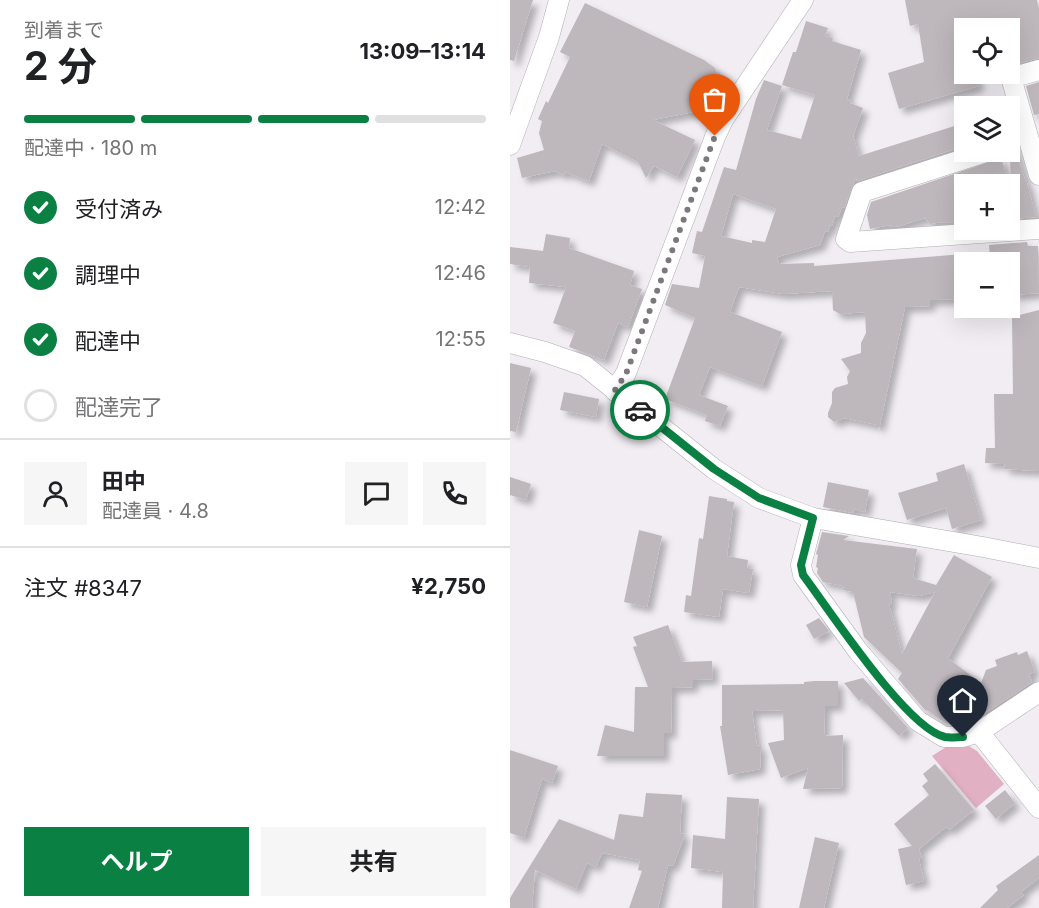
<!DOCTYPE html>
<html lang="ja">
<head>
<meta charset="utf-8">
<style>
  :root { --surface:#fff; --page:#f6f6f6; --text:#202124; --muted:#757577; --line:#e0e0e0; --accent:#0b8043 }
  body { margin:0; font-family:Inter,"Noto Sans JP",sans-serif; background:var(--page); color:var(--text); height:100vh; display:flex; flex-direction:column; font-size:22px; white-space:nowrap }
  * { box-sizing:border-box; margin:0 }
  p { font-size:20px; color:var(--muted) }
  .icon { flex:none; width:33px; height:33px; fill:none; stroke:currentColor; stroke-width:2; stroke-linecap:round; stroke-linejoin:round }
  .map { position:relative; flex:1; overflow:hidden }
  .drawer { display:flex; flex-direction:column; background:var(--surface); width:510px }
  .drawer>* { flex:none }
  .buttons { position:absolute; left:444px; top:18px; display:grid; gap:12px }
  .buttons a { display:grid; place-items:center; width:66px; height:66px; border-radius:0px; background:var(--surface); box-shadow:0 6px 24px #0002; font-size:30px }
  .pin { position:absolute; display:grid; place-items:center; width:51px; height:51px; color:#fff; margin:-62px -26px; border-radius:50% 50% 50% 0; rotate:-45deg; box-shadow:0 0 6px #0007 }
  .pin .icon { rotate:45deg }
  .courier { position:absolute; display:grid; place-items:center; width:60px; height:60px; margin:-30px; border:4px solid #0b8043; border-radius:50%; background:#fff; color:#222; box-shadow:0 2px 8px #0007 }
  .headline em { font-style:normal; font-weight:700 }
  .headline div { display:flex; flex-direction:column-reverse }
  .headline { display:flex; align-items:center; justify-content:space-between; height:102px; padding:0 24px }
  h1 { font-size:39px; font-weight:700; line-height:45px }
  .bar { display:grid; grid-template-columns:repeat(4,1fr); gap:9px 6px; align-content:center; height:72px; padding:0 24px }
  .bar i { height:8px; border-radius:4px; background:var(--line) }
  .bar .active { background:var(--accent) }
  .bar p { grid-column:span 4 }
  .line { display:flex; align-items:center; gap:15px; padding:0 24px; border-top:2px solid var(--line) }
  .line div { flex:1 }
  .round { display:grid; place-items:center; flex:none; width:63px; height:63px; border-radius:0px; background:var(--page) }
  ol { padding:0 24px; list-style:none }
  li { display:flex; align-items:center; gap:18px; height:66px }
  li p { margin-inline-start:auto }
  li .icon { padding:6px; border-radius:50%; background:var(--accent); color:#fff; stroke-width:4 }
  li:last-child { color:var(--muted) }
  li i { width:33px; height:33px; border:3px solid var(--line); border-radius:50% }
  .button { display:flex; gap:12px; margin-top:auto; padding:12px 24px }
  .button a { flex:1; height:69px; border-radius:0px; background:var(--accent); color:#fff; font-size:24px; font-weight:700; line-height:69px; text-align:center }
  .button a+a { background:var(--page); color:var(--text) }
  main { display:flex; flex:1; min-height:0 }
  .map>svg:first-child { display:block }
  .green { fill:#e1b0c2 }
  .building { fill:#beb8bc; fill-rule:evenodd; filter:url(#shadow) }
  .lines { fill:none; stroke-linecap:round; stroke-linejoin:round }
  .minor-casing { stroke:#b2aeb4; stroke-width:21 }
  .minor { stroke:#fff; stroke-width:20 }
  .done { stroke:#7b797d; stroke-width:6; stroke-dasharray:0 10.8 }
  .route { stroke:#0b8043; stroke-width:8 }
</style>
</head>
<body>
<main>
<section class="drawer">
<div class="headline"><div><h1>2 分</h1><p>到着まで</p></div><em>13:09–13:14</em></div>
<div class="bar"><i class="active"></i><i class="active"></i><i class="active"></i><i></i><p>配達中 · 180 m</p></div>
<ol>
<li><svg class="icon" aria-label="check" viewBox="0 0 24 24"><path d="M5 12l5 5 9-10"/></svg>受付済み<p>12:42</p></li>
<li><svg class="icon" aria-label="check" viewBox="0 0 24 24"><path d="M5 12l5 5 9-10"/></svg>調理中<p>12:46</p></li>
<li><svg class="icon" aria-label="check" viewBox="0 0 24 24"><path d="M5 12l5 5 9-10"/></svg>配達中<p>12:55</p></li>
<li><i></i>配達完了</li>
</ol>
<div class="line" style="height:108px"><a class="round"><svg class="icon" aria-label="person" viewBox="0 0 24 24"><circle cx="12" cy="8" r="4"/><path d="M4 21q1-7 8-7t8 7"/></svg></a><div><b>田中</b><p>配達員 · 4.8</p></div><a class="round"><svg class="icon" aria-label="chat" viewBox="0 0 24 24"><path d="M4 5h16v11H9l-5 4z"/></svg></a><a class="round"><svg class="icon" aria-label="phone" viewBox="0 0 24 24"><path d="M5 4h4l2 5-3 2q2 4 5 5l2-3 5 2v4C11 20 4 13 5 4z"/></svg></a></div>
<div class="line" style="height:78px"><div>注文 #8347</div><b>¥2,750</b></div>
<div class="button"><a>ヘルプ</a><a>共有</a></div>
</section>
<div class="map">
<svg width="529" height="908" viewBox="0 0 529 908">
  <defs>
    <filter id="shadow"><feDropShadow dx="5.5" dy="5.5" stdDeviation="3" flood-color="#0004"/></filter>
  </defs>
  <rect width="100%" height="100%" fill="#f1edf3"/>
  <!-- green -->
  <path class="green" d="M 445,746 L 459,746 L 467,751 L 494,784 L 466,808 L 422,756 L 436,747 Z"/>
  <!-- building -->
  <g class="building">
    <path d="M 0,0 L 23,0 L 4,61 L 0,60 Z"/>
    <path d="M 395,0 L 527,0 L 529,9 L 529,58 L 500,66 L 500,28 L 454,28 L 454,74 L 466,74 L 469,86 L 389,109 L 378,73 L 414,62 L 408,24 L 400,26 Z"/>
    <path d="M 75,3 L 194,60 L 205,68 L 209,80 L 209,92 L 205,102 L 193,110 L 143,120 L 185,140 L 167,177 L 144,166 L 136,178 L 128,162 L 92,144 L 79,181 L 55,172 L 54,175 L 45,171 L 12,178 L 7,158 L 34,150 L 29,133 L 32,121 L 28,119 L 36,101 L 38,103 L 60,57 L 50,52 Z"/>
    <path d="M 296,21 L 318,28 L 315,36 L 323,38 L 322,41 L 351,50 L 337,99 L 341,101 L 340,103 L 353,108 L 343,136 L 349,156 L 454,123 L 454,146 L 347,181 L 346,177 L 334,208 L 332,207 L 328,217 L 325,216 L 322,226 L 320,225 L 318,232 L 315,231 L 310,245 L 267,257 L 269,264 L 304,263 L 304,266 L 454,254 L 454,299 L 420,300 L 420,306 L 395,307 L 369,430 L 368,425 L 334,418 L 324,422 L 318,417 L 318,413 L 322,403 L 322,392 L 325,388 L 338,384 L 337,377 L 340,371 L 331,359 L 351,353 L 351,343 L 356,333 L 355,312 L 330,314 L 323,310 L 322,291 L 273,294 L 229,287 L 220,312 L 272,332 L 252,386 L 200,367 L 189,395 L 218,406 L 210,426 L 195,421 L 197,415 L 155,399 L 185,318 L 155,305 L 162,284 L 189,288 L 195,256 L 182,253 L 187,231 L 192,232 L 214,167 L 226,170 L 246,99 L 254,80 L 272,86 L 257,130 L 291,139 L 305,95 L 272,85 L 283,52 L 286,52 ZM 223,194 L 266,209 L 255,242 L 242,240 L 242,243 L 211,236 Z"/>
    <path d="M 529,82 L 529,114 L 524,115 L 516,86 Z"/>
    <path d="M 500,142 L 503,142 L 516,183 L 517,183 L 526,217 L 501,219 Z"/>
    <path d="M 491,158 L 499,184 L 454,184 L 454,218 L 440,223 L 431,222 L 420,224 L 415,218 L 386,227 L 381,227 L 380,225 L 360,229 L 357,215 L 361,202 Z"/>
    <path d="M 36,234 L 60,238 L 59,248 L 124,271 L 120,285 L 132,289 L 118,327 L 108,323 L 94,360 L 59,347 L 65,331 L 43,323 L 56,287 L 19,283 L 20,267 L 0,264 L 0,247 L 33,251 Z"/>
    <path d="M 517,242 L 518,246 L 528,246 L 529,293 L 502,295 L 502,262 L 480,262 L 479,245 Z"/>
    <path d="M 529,310 L 529,471 L 494,469 L 495,464 L 475,463 L 476,448 L 485,448 L 484,394 L 503,394 L 502,317 Z"/>
    <path d="M 0,363 L 21,368 L 6,432 L 0,431 Z"/>
    <path d="M 54,392 L 89,399 L 86,417 L 50,410 Z"/>
    <path d="M 454,464 L 471,520 L 442,529 L 436,508 L 397,520 L 388,493 L 428,481 L 426,473 Z"/>
    <path d="M 0,477 L 21,484 L 16,500 L 0,495 Z"/>
    <path d="M 318,482 L 359,490 L 355,512 L 344,509 L 343,513 L 313,507 Z"/>
    <path d="M 199,496 L 217,499 L 217,501 L 224,502 L 217,556 L 238,560 L 237,568 L 243,569 L 239,593 L 213,589 L 209,617 L 174,612 L 176,595 L 181,596 L 189,538 L 193,539 Z"/>
    <path d="M 129,530 L 152,536 L 137,607 L 114,602 Z"/>
    <path d="M 312,532 L 339,536 L 333,540 L 407,549 L 403,578 L 426,585 L 444,555 L 482,577 L 437,660 L 439,659 L 471,683 L 476,670 L 487,666 L 485,660 L 507,652 L 508,655 L 517,651 L 525,672 L 519,674 L 522,682 L 478,711 L 467,715 L 460,686 L 432,721 L 417,710 L 416,711 L 388,679 L 392,673 L 354,637 L 343,592 L 333,590 L 334,586 L 313,582 L 307,573 L 308,568 L 306,567 L 308,555 L 306,554 ZM 380,592 L 409,596 L 425,592 L 392,654 L 379,604 L 382,603 Z"/>
    <path d="M 309,618 L 319,631 L 304,639 L 296,625 Z"/>
    <path d="M 158,625 L 172,662 L 202,661 L 203,679 L 183,680 L 183,687 L 162,688 L 161,733 L 154,733 L 154,756 L 87,756 L 95,725 L 124,732 L 125,687 L 138,687 L 123,647 L 127,646 L 123,637 Z"/>
    <path d="M 353,678 L 398,728 L 389,736 L 352,699 L 349,701 L 334,683 Z"/>
    <path d="M 305,681 L 328,681 L 328,706 L 315,706 L 314,736 L 333,735 L 332,788 L 293,789 L 298,768 L 271,778 L 258,743 L 274,740 L 273,710 L 242,711 L 247,746 L 251,745 L 250,769 L 218,775 L 210,726 L 212,726 L 212,685 L 294,684 L 294,682 Z"/>
    <path d="M 0,750 L 48,766 L 42,783 L 32,779 L 14,838 L 0,833 Z"/>
    <path d="M 425,764 L 464,810 L 439,830 L 436,827 L 409,849 L 412,859 L 409,859 L 414,881 L 396,885 L 388,849 L 402,846 L 384,824 L 419,795 L 412,786 L 418,781 L 413,774 Z"/>
    <path d="M 495,790 L 505,803 L 486,819 L 475,806 Z"/>
    <path d="M 136,793 L 172,795 L 170,833 L 175,834 L 163,866 L 158,865 L 148,908 L 119,908 L 132,871 L 128,870 L 130,860 L 92,853 L 86,867 L 77,863 L 66,889 L 25,870 L 22,908 L 0,908 L 0,898 L 49,819 L 104,840 L 109,814 L 133,817 Z"/>
    <path d="M 217,797 L 249,799 L 243,908 L 212,908 L 213,872 L 181,868 L 183,835 L 215,839 Z"/>
    <path d="M 305,837 L 329,843 L 314,908 L 289,908 Z"/>
    <path d="M 529,855 L 529,878 L 511,892 L 514,895 L 497,908 L 470,908 L 488,890 L 486,886 Z"/>
  </g>
  <g class="lines">
    <!-- minor casing -->
    <g class="minor-casing">
      <g id="minor">
        <path d="M 529,70 L 504,77 L 502,81 L 529,175"/>
        <path d="M 0,145 L 39,37 L 49,0"/>
        <path d="M 476,152 L 352,192 L 336,239 L 340,242 L 529,229"/>
        <path d="M 0,343 L 35,352 L 75,366 L 204,469 L 249,498 L 303,518 L 473,547 L 529,558"/>
        <path d="M 105,391 L 116,373 L 205,137 L 213,120 L 293,0"/>
        <path d="M 303,518 L 291,565 L 293,575 L 348,651 L 408,721 L 434,737 L 453,737 L 469,732 L 529,692"/>
        <path d="M 469,732 L 529,808"/>
      </g>
    </g>
    <!-- minor -->
    <use href="#minor" class="minor"/>
  </g>
  <g class="lines">
    <!-- done -->
    <path class="done" d="M 130,410 L 105,390 L 116,374 L 205,136"/>
    <!-- route -->
    <path class="route" d="M 130,410 L 204,469 L 249,498 L 303,518 L 291,565 L 293,575 C 319,609 396,728 435,737 C 440,738 448,737 453,737"/>
  </g>
</svg>
<div class="buttons">
<a><svg class="icon" aria-label="locate" viewBox="0 0 24 24"><circle cx="12" cy="12" r="6"/><path d="M12 2v4M12 18v4M2 12h4M18 12h4"/></svg></a>
<a><svg class="icon" aria-label="layers" viewBox="0 0 24 24"><path d="M12 4l9 5-9 5-9-5zM3 14l9 5 9-5"/></svg></a>
<a>+</a>
<a>−</a>
</div>
<div class="pin" style="left:205px;top:136px;background:#ea580c"><svg class="icon" aria-label="bag" viewBox="0 0 24 24"><path d="M5 8h14l-1 12H6zM9 8a3 3 0 0 1 6 0"/></svg></div>
<div class="pin" style="left:453px;top:737px;background:#1f2937"><svg class="icon" aria-label="home" viewBox="0 0 24 24"><path d="M3 11l9-7 9 7M6 9v11h12V9"/></svg></div>
<div class="courier" style="left:130px;top:410px"><svg class="icon" aria-label="car" viewBox="0 0 24 24"><path d="M5 17H2v-5l4-1 3-4h7l3 4 3 1v5h-3M9 17h6M6 11h13"/><circle cx="7" cy="17" r="2"/><circle cx="17" cy="17" r="2"/></svg></div>
</div>
</main>
</body>
</html>
